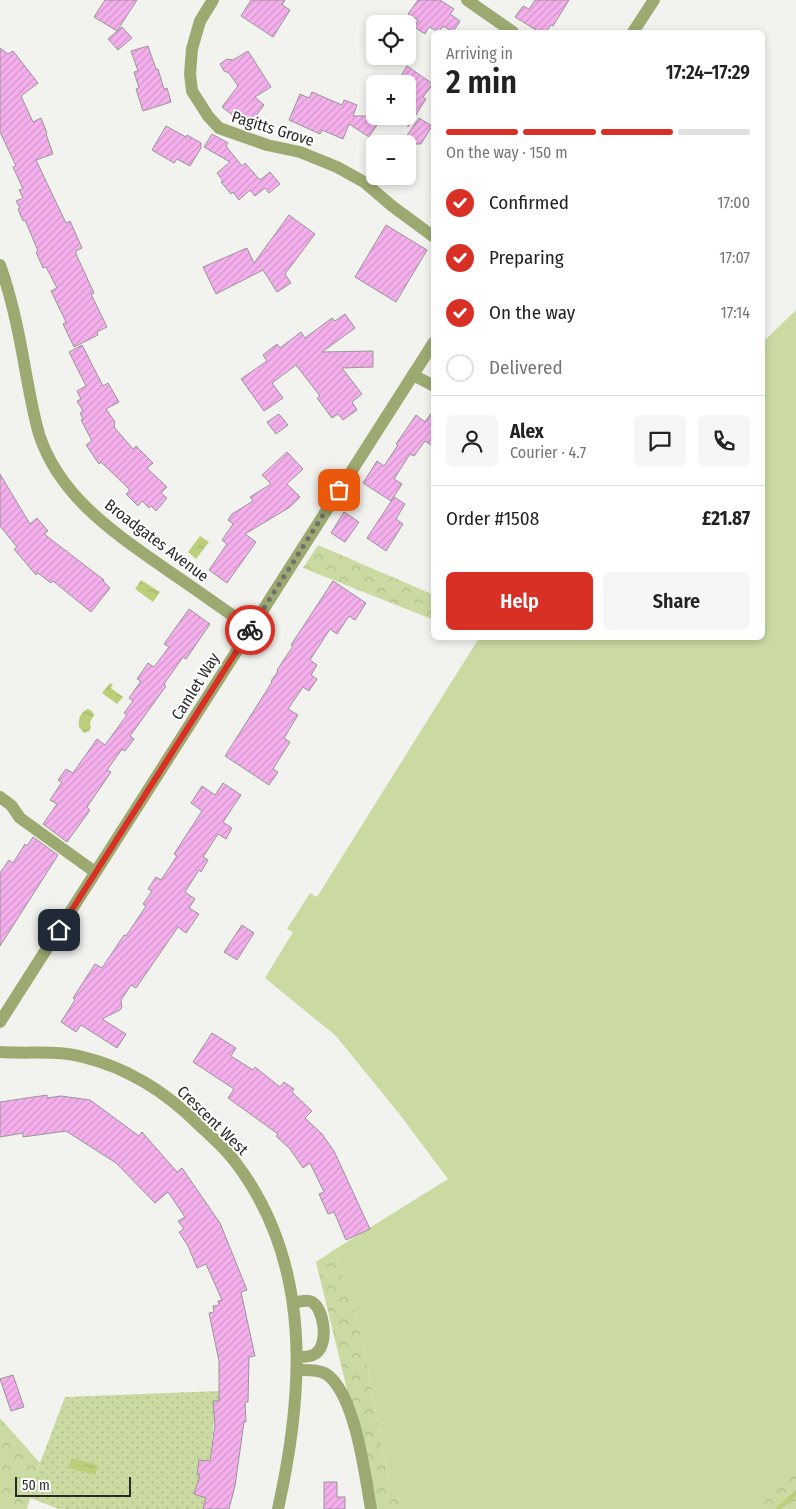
<!DOCTYPE html>
<html lang="en">
<head>
<meta charset="utf-8">
<style>
  :root { --surface:#fff; --page:#f6f6f6; --text:#222; --muted:#767676; --line:#e0e0e0; --accent:#d93025 }
  body { margin:0; font-family:"Fira Sans Condensed",sans-serif; background:var(--page); color:var(--text); height:100vh; display:flex; flex-direction:column; font-size:19px; white-space:nowrap }
  * { box-sizing:border-box; margin:0 }
  p { font-size:16px; color:var(--muted) }
  .icon { flex:none; width:28px; height:28px; fill:none; stroke:currentColor; stroke-width:2; stroke-linecap:round; stroke-linejoin:round }
  .map { position:relative; flex:1; overflow:hidden }
  .drawer { position:absolute; left:431px; top:30px; width:334px; height:610px; display:flex; flex-direction:column; background:var(--surface); border-radius:8px; box-shadow:0 2px 8px #0003 }
  .drawer>* { flex:none }
  .buttons { position:absolute; left:366px; top:15px; display:grid; gap:10px }
  .buttons a { display:grid; place-items:center; width:50px; height:50px; border-radius:8px; background:var(--surface); box-shadow:0 2px 8px #0003; font-size:25px }
  .scale { position:absolute; left:15px; bottom:12px; width:116px; box-sizing:border-box; padding-left:5px; border:2px solid #2a2a29; border-top:0; font-size:14px; line-height:18px; white-space:nowrap; color:#2a2a29; -webkit-text-stroke:4px #fff; paint-order:stroke }
  .pin { position:absolute; display:grid; place-items:center; width:42px; height:42px; color:#fff; margin:-21px; border-radius:10px; box-shadow:0 2px 8px #0006 }
  .courier { position:absolute; display:grid; place-items:center; width:50px; height:50px; margin:-25px; border:4px solid #d93025; border-radius:50%; background:#fff; color:#222; box-shadow:0 1px 6px #0007 }
  .head em { font-style:normal; font-weight:600 }
  .head div { display:flex; flex-direction:column-reverse }
  .head { display:flex; align-items:center; justify-content:space-between; height:85px; padding:0 15px }
  h1 { font-size:32px; font-weight:600; line-height:38px }
  .bar { display:grid; grid-template-columns:repeat(4,1fr); gap:8px 5px; align-content:center; height:60px; padding:0 15px }
  .bar i { height:6px; border-radius:4px; background:var(--line) }
  .bar .current { background:var(--accent) }
  .bar p { grid-column:span 4 }
  .line { display:flex; align-items:center; gap:12px; padding:0 15px; border-top:1px solid var(--line) }
  .line div { flex:1 }
  .round { display:grid; place-items:center; flex:none; width:52px; height:52px; border-radius:8px; background:var(--page) }
  ol { padding:0 15px; list-style:none }
  li { display:flex; align-items:center; gap:15px; height:55px }
  li p { margin-inline-start:auto }
  li .icon { padding:5px; border-radius:50%; background:var(--accent); color:#fff; stroke-width:4 }
  li:last-child { color:var(--muted) }
  li i { width:28px; height:28px; border:2px solid var(--line); border-radius:50% }
  .action { display:flex; gap:10px; margin-top:auto; padding:10px 15px }
  .action a { flex:1; height:58px; border-radius:8px; background:var(--accent); color:#fff; font-size:20px; font-weight:600; line-height:58px; text-align:center }
  .action a+a { background:var(--page); color:var(--text) }
  .map>svg:first-child { display:block }
  .grass { fill:#cbdaa1 }
  .forest { fill:url(#forest-crowns) }
  .garden { fill:url(#garden-dots) }
  .water { fill:url(#water-ripples) }
  .lines { fill:none; stroke-linecap:round; stroke-linejoin:round }
  .stream { stroke:#bbcf7a; stroke-width:4.5 }
  .building { fill:url(#building-hatch); stroke:#999698 }
  .minor { stroke:#9caa72; stroke-width:12 }
  .done { stroke:#70706e; stroke-width:5; stroke-dasharray:0 9 }
  .route { stroke:#d93025; stroke-width:6 }
  .labels { text-anchor:middle; stroke-width:4; stroke-linejoin:round; paint-order:stroke }
  .street-label { font-size:16px; fill:#2a2a29; stroke:#fff }
</style>
</head>
<body>
<div class="map">
<svg width="796" height="1509" viewBox="0 0 796 1509">
  <defs>
    <pattern id="forest-crowns" width="20" height="18" patternUnits="userSpaceOnUse" patternTransform="scale(1.25)"><rect width="20" height="18" fill="#cbdaa1"/><path d="M2 6a3 3 0 1 1 6 0M12 15a3 3 0 1 1 6 0" fill="none" stroke="#aebb8b"/></pattern>
    <pattern id="garden-dots" width="8" height="8" patternUnits="userSpaceOnUse" patternTransform="scale(1.25)"><rect width="8" height="8" fill="#cbdaa1"/><path d="M2 2h.1M6 6h.1" fill="none" stroke="#aebb8b" stroke-width="1.8" stroke-linecap="round"/></pattern>
    <pattern id="water-ripples" width="26" height="14" patternUnits="userSpaceOnUse" patternTransform="scale(1.25)"><rect width="26" height="14" fill="#bbcf7a"/><path d="M2 4q2-2 4 0t4 0M15 11q2-2 4 0t4 0" fill="none" stroke="#a1b26a"/></pattern>
    <pattern id="building-hatch" width="6" height="6" patternUnits="userSpaceOnUse" patternTransform="scale(1.25)"><rect width="6" height="6" fill="#f4afec"/><path d="M-1 1l2-2M0 6l6-6M5 7l2-2" fill="none" stroke="#d197ca"/></pattern>
  </defs>
  <rect width="100%" height="100%" fill="#f2f3ef"/>
  <!-- grass -->
  <path class="grass" d="M 796,310 L 796,1509 L 404,1509 L 388,1478 L 363,1341 L 334,1250 L 448,1179 L 401,1116 L 336,1036 L 265,978 L 293,932 L 287,929 L 310,893 L 317,897 L 479,638 L 762,638 L 763,342 Z"/>
  <!-- forest -->
  <g class="forest">
    <path d="M 318,545 L 434,595 L 434,620 L 303,568 Z"/>
    <path d="M 334,1250 L 363,1341 L 388,1478 L 404,1509 L 376,1509 L 316,1262 Z"/>
    <path d="M 0,1418 L 40,1463 L 27,1509 L 0,1509 Z"/>
    <path d="M 796,1469 L 796,1502 L 787,1509 L 744,1509 Z"/>
  </g>
  <!-- garden -->
  <path class="garden" d="M 219,1391 L 219,1401 L 214,1421 L 210,1461 L 197,1475 L 209,1476 L 208,1484 L 198,1481 L 194,1494 L 206,1498 L 203,1509 L 59,1509 L 30,1498 L 40,1463 L 65,1397 Z"/>
  <!-- water -->
  <g class="water">
    <path d="M 200,536 L 209,542 L 196,559 L 188,552 Z"/>
    <path d="M 141,580 L 160,592 L 153,602 L 135,589 Z"/>
    <path d="M 110,683 L 113,685 L 111,688 L 123,697 L 117,704 L 102,693 Z"/>
    <path d="M 88,709 L 92,711 L 94,715 L 90,722 L 91,728 L 89,731 L 84,733 L 79,727 C 78,719 80,712 88,709 Z"/>
    <path d="M 71,1458 L 98,1465 L 95,1475 L 69,1468 Z"/>
  </g>
  <g class="lines">
    <!-- stream -->
    <path class="stream" d="M 778,1509 L 796,1493"/>
  </g>
  <!-- building -->
  <g class="building">
    <path d="M 105,0 L 137,0 L 117,31 L 94,17 Z"/>
    <path d="M 251,0 L 285,0 L 282,5 L 290,10 L 273,37 L 241,16 Z"/>
    <path d="M 418,0 L 440,0 L 454,9 L 450,14 L 460,21 L 453,32 L 443,26 L 439,32 L 429,27 L 425,34 L 414,27 L 418,20 L 408,14 Z"/>
    <path d="M 535,0 L 569,0 L 553,26 L 551,25 L 546,32 L 539,32 L 515,17 L 523,6 L 529,9 Z"/>
    <path d="M 122,27 L 132,38 L 118,50 L 108,39 Z"/>
    <path d="M 148,46 L 156,69 L 158,69 L 164,89 L 167,88 L 171,102 L 143,111 L 136,89 L 139,88 L 134,72 L 138,71 L 131,51 Z"/>
    <path d="M 0,48 L 8,54 L 13,51 L 38,83 L 21,96 L 33,122 L 41,118 L 47,133 L 46,134 L 53,154 L 36,160 L 66,223 L 70,221 L 82,248 L 76,251 L 76,254 L 94,293 L 91,294 L 107,327 L 97,332 L 98,335 L 74,347 L 63,324 L 66,322 L 51,291 L 57,288 L 46,267 L 43,268 L 36,252 L 38,251 L 25,220 L 23,221 L 18,209 L 20,208 L 16,201 L 23,198 L 19,190 L 23,189 L 13,167 L 16,166 L 0,132 Z"/>
    <path d="M 248,51 L 271,87 L 255,97 L 264,105 L 252,121 L 240,112 L 235,117 L 222,107 L 238,86 L 229,73 L 224,71 L 220,64 L 227,59 L 233,60 Z"/>
    <path d="M 407,66 L 433,84 L 423,97 L 426,99 L 408,127 L 408,84 L 396,84 Z"/>
    <path d="M 312,92 L 342,105 L 344,100 L 357,105 L 353,116 L 383,116 L 369,137 L 349,124 L 343,139 L 322,130 L 320,134 L 289,120 L 300,94 L 309,98 Z"/>
    <path d="M 419,118 L 432,126 L 421,144 L 401,144 Z"/>
    <path d="M 166,126 L 186,137 L 187,135 L 201,143 L 201,148 L 190,166 L 177,159 L 174,163 L 152,150 Z"/>
    <path d="M 212,134 L 228,143 L 226,146 L 242,166 L 245,163 L 260,180 L 270,172 L 280,184 L 269,193 L 265,188 L 255,196 L 250,190 L 239,200 L 233,192 L 231,194 L 221,182 L 223,181 L 217,173 L 230,162 L 204,147 Z"/>
    <path d="M 289,215 L 315,234 L 285,274 L 291,283 L 277,292 L 263,270 L 216,294 L 203,267 L 247,248 L 254,263 Z"/>
    <path d="M 386,225 L 427,250 L 396,302 L 355,277 Z"/>
    <path d="M 345,314 L 355,328 L 322,352 L 373,351 L 373,367 L 342,368 L 362,394 L 352,402 L 357,410 L 343,420 L 338,414 L 332,418 L 317,398 L 320,396 L 296,365 L 272,383 L 283,398 L 264,411 L 241,379 L 267,361 L 263,355 L 277,344 L 280,348 L 301,332 L 305,338 L 332,318 L 335,321 Z"/>
    <path d="M 82,345 L 103,386 L 108,383 L 119,402 L 106,409 L 115,422 L 114,427 L 133,449 L 136,446 L 153,463 L 147,468 L 167,487 L 161,493 L 167,498 L 156,511 L 151,506 L 149,508 L 142,501 L 138,506 L 126,494 L 130,490 L 101,462 L 99,464 L 86,445 L 92,441 L 81,420 L 83,419 L 80,413 L 83,411 L 77,401 L 81,399 L 77,391 L 86,386 L 69,352 Z"/>
    <path d="M 434,409 L 434,447 L 425,441 L 414,456 L 410,454 L 394,479 L 402,484 L 391,501 L 363,483 L 377,461 L 384,466 L 398,445 L 396,444 L 416,415 L 425,422 Z"/>
    <path d="M 279,414 L 288,425 L 276,434 L 267,422 Z"/>
    <path d="M 287,452 L 303,469 L 287,484 L 300,497 L 290,507 L 245,534 L 256,542 L 227,583 L 209,570 L 227,544 L 222,540 L 233,524 L 228,520 L 232,514 L 253,501 L 250,497 L 271,484 L 262,475 Z"/>
    <path d="M 0,474 L 30,524 L 37,518 L 48,531 L 44,534 L 104,580 L 103,581 L 110,588 L 91,612 L 53,581 L 51,583 L 38,573 L 36,575 L 14,549 L 17,547 L 0,526 Z"/>
    <path d="M 394,497 L 405,504 L 396,519 L 403,524 L 386,551 L 367,538 Z"/>
    <path d="M 344,512 L 359,522 L 345,542 L 331,533 Z"/>
    <path d="M 333,581 L 366,603 L 355,620 L 349,616 L 337,634 L 330,629 L 310,660 L 317,665 L 311,675 L 317,679 L 309,691 L 303,687 L 288,709 L 298,715 L 284,738 L 290,742 L 273,769 L 278,772 L 269,785 L 225,756 L 272,682 L 271,681 L 278,671 L 277,670 L 293,646 L 291,645 Z"/>
    <path d="M 189,609 L 210,624 L 186,659 L 183,657 L 164,684 L 166,686 L 130,736 L 134,739 L 125,751 L 122,749 L 107,770 L 111,772 L 87,807 L 90,810 L 67,842 L 43,824 L 57,804 L 50,800 L 62,782 L 58,780 L 66,769 L 73,773 L 97,739 L 105,745 L 127,715 L 124,713 L 133,701 L 129,698 L 141,681 L 137,679 L 148,663 L 154,667 L 169,647 L 164,644 Z"/>
    <path d="M 223,783 L 241,795 L 223,822 L 232,828 L 226,839 L 218,834 L 203,857 L 208,860 L 201,872 L 199,870 L 185,892 L 195,899 L 189,908 L 199,914 L 186,933 L 178,927 L 136,988 L 131,985 L 121,1000 L 122,1007 L 120,1010 L 102,1019 L 126,1034 L 117,1048 L 81,1025 L 76,1032 L 61,1022 L 75,1000 L 73,998 L 95,964 L 102,968 L 124,935 L 126,936 L 146,906 L 143,904 L 152,891 L 148,889 L 156,877 L 161,880 L 177,856 L 174,854 L 202,811 L 191,803 L 202,786 L 215,795 Z"/>
    <path d="M 33,837 L 58,855 L 0,946 L 0,873 L 9,860 L 13,863 L 25,844 L 27,846 Z"/>
    <path d="M 242,925 L 254,933 L 237,960 L 224,952 Z"/>
    <path d="M 212,1033 L 236,1048 L 231,1056 L 253,1070 L 255,1067 L 280,1087 L 284,1082 L 294,1089 L 292,1092 L 312,1111 L 305,1118 L 322,1134 L 334,1151 L 370,1229 L 346,1240 L 334,1212 L 328,1214 L 319,1194 L 324,1192 L 310,1163 L 303,1168 L 290,1149 L 276,1136 L 278,1134 L 228,1098 L 234,1089 L 193,1062 Z"/>
    <path d="M 47,1095 L 47,1098 L 61,1096 L 90,1100 L 139,1136 L 142,1132 L 177,1172 L 182,1168 L 220,1223 L 247,1290 L 241,1292 L 255,1356 L 249,1357 L 248,1402 L 245,1402 L 246,1422 L 244,1422 L 235,1486 L 229,1509 L 203,1509 L 206,1498 L 194,1494 L 200,1475 L 197,1475 L 199,1460 L 210,1461 L 215,1425 L 213,1401 L 219,1401 L 219,1361 L 209,1313 L 214,1312 L 213,1306 L 219,1305 L 218,1301 L 222,1300 L 206,1264 L 197,1268 L 188,1246 L 179,1232 L 184,1229 L 178,1221 L 185,1217 L 168,1192 L 155,1203 L 116,1163 L 66,1131 L 23,1137 L 23,1133 L 0,1137 L 0,1102 Z"/>
    <path d="M 13,1375 L 24,1407 L 11,1411 L 0,1379 Z"/>
    <path d="M 324,1482 L 337,1482 L 337,1497 L 345,1497 L 345,1509 L 324,1509 Z"/>
  </g>
  <g class="lines">
    <!-- minor -->
    <g class="minor">
      <path d="M 213,0 L 200,21 L 192,49 L 190,74 L 192,91 L 208,116 L 219,128 L 267,145 L 300,152 L 337,167 L 364,182 L 392,206 L 434,237"/>
      <path d="M 467,0 L 513,32"/>
      <path d="M 633,32 L 654,0"/>
      <path d="M 0,265 C 12,298 19,333 25,368 C 29,390 33,413 39,434 C 60,499 118,535 170,572 C 197,590 224,610 251,628"/>
      <path d="M 413,375 L 434,386"/>
      <path d="M 0,797 L 11,805 L 20,818 L 95,872"/>
      <path d="M 0,1022 L 434,342"/>
      <path d="M 0,1052 C 28,1054 56,1050 83,1057 C 128,1068 167,1093 199,1125 C 212,1137 226,1149 236,1163 C 313,1265 304,1392 278,1509"/>
      <path d="M 293,1303 C 298,1302 305,1300 309,1301 C 324,1303 331,1348 313,1355 C 309,1357 302,1357 297,1357"/>
      <path d="M 297,1370 C 308,1370 322,1369 330,1377 C 356,1401 365,1475 371,1509"/>
    </g>
  </g>
  <g class="lines">
    <!-- done -->
    <path class="done" d="M 250,630 L 339,490"/>
    <!-- route -->
    <path class="route" d="M 59,930 L 250,630"/>
  </g>
  <g class="labels">
    <!-- street labels -->
    <g class="street-label">
      <text transform="translate(273 128) rotate(17)" y="6">Pagitts Grove</text>
      <text transform="translate(157 540) rotate(37)" y="6">Broadgates Avenue</text>
      <text transform="translate(195 686) rotate(-58)" y="6">Camlet Way</text>
      <text transform="translate(213 1120) rotate(44)" y="6">Crescent West</text>
    </g>
  </g>
</svg>
<div class="buttons">
<a><svg class="icon" aria-label="locate" viewBox="0 0 24 24"><circle cx="12" cy="12" r="6"/><path d="M12 2v4M12 18v4M2 12h4M18 12h4"/></svg></a>
<a>+</a>
<a>−</a>
</div>
<div class="scale">50 m</div>
<div class="pin" style="left:339px;top:490px;background:#ea580c"><svg class="icon" aria-label="bag" viewBox="0 0 24 24"><path d="M5 8h14l-1 12H6zM9 8a3 3 0 0 1 6 0"/></svg></div>
<div class="pin" style="left:59px;top:930px;background:#1f2937"><svg class="icon" aria-label="home" viewBox="0 0 24 24"><path d="M3 11l9-7 9 7M6 9v11h12V9"/></svg></div>
<div class="courier" style="left:250px;top:630px"><svg class="icon" aria-label="bike" viewBox="0 0 24 24"><circle cx="6" cy="16" r="4"/><circle cx="18" cy="16" r="4"/><path d="M6 16l4-8h5l3 8M10 8l3 8H6M13 5h3"/></svg></div>
<section class="drawer">
<div class="head"><div><h1>2 min</h1><p>Arriving in</p></div><em>17:24–17:29</em></div>
<div class="bar"><i class="current"></i><i class="current"></i><i class="current"></i><i></i><p>On the way · 150 m</p></div>
<ol>
<li><svg class="icon" aria-label="check" viewBox="0 0 24 24"><path d="M5 12l5 5 9-10"/></svg>Confirmed<p>17:00</p></li>
<li><svg class="icon" aria-label="check" viewBox="0 0 24 24"><path d="M5 12l5 5 9-10"/></svg>Preparing<p>17:07</p></li>
<li><svg class="icon" aria-label="check" viewBox="0 0 24 24"><path d="M5 12l5 5 9-10"/></svg>On the way<p>17:14</p></li>
<li><i></i>Delivered</li>
</ol>
<div class="line" style="height:90px"><a class="round"><svg class="icon" aria-label="person" viewBox="0 0 24 24"><circle cx="12" cy="8" r="4"/><path d="M4 21q1-7 8-7t8 7"/></svg></a><div><b>Alex</b><p>Courier · 4.7</p></div><a class="round"><svg class="icon" aria-label="chat" viewBox="0 0 24 24"><path d="M4 5h16v11H9l-5 4z"/></svg></a><a class="round"><svg class="icon" aria-label="phone" viewBox="0 0 24 24"><path d="M5 4h4l2 5-3 2q2 4 5 5l2-3 5 2v4C11 20 4 13 5 4z"/></svg></a></div>
<div class="line" style="height:65px"><div>Order #1508</div><b>£21.87</b></div>
<div class="action"><a>Help</a><a>Share</a></div>
</section>
</div>
</body>
</html>
